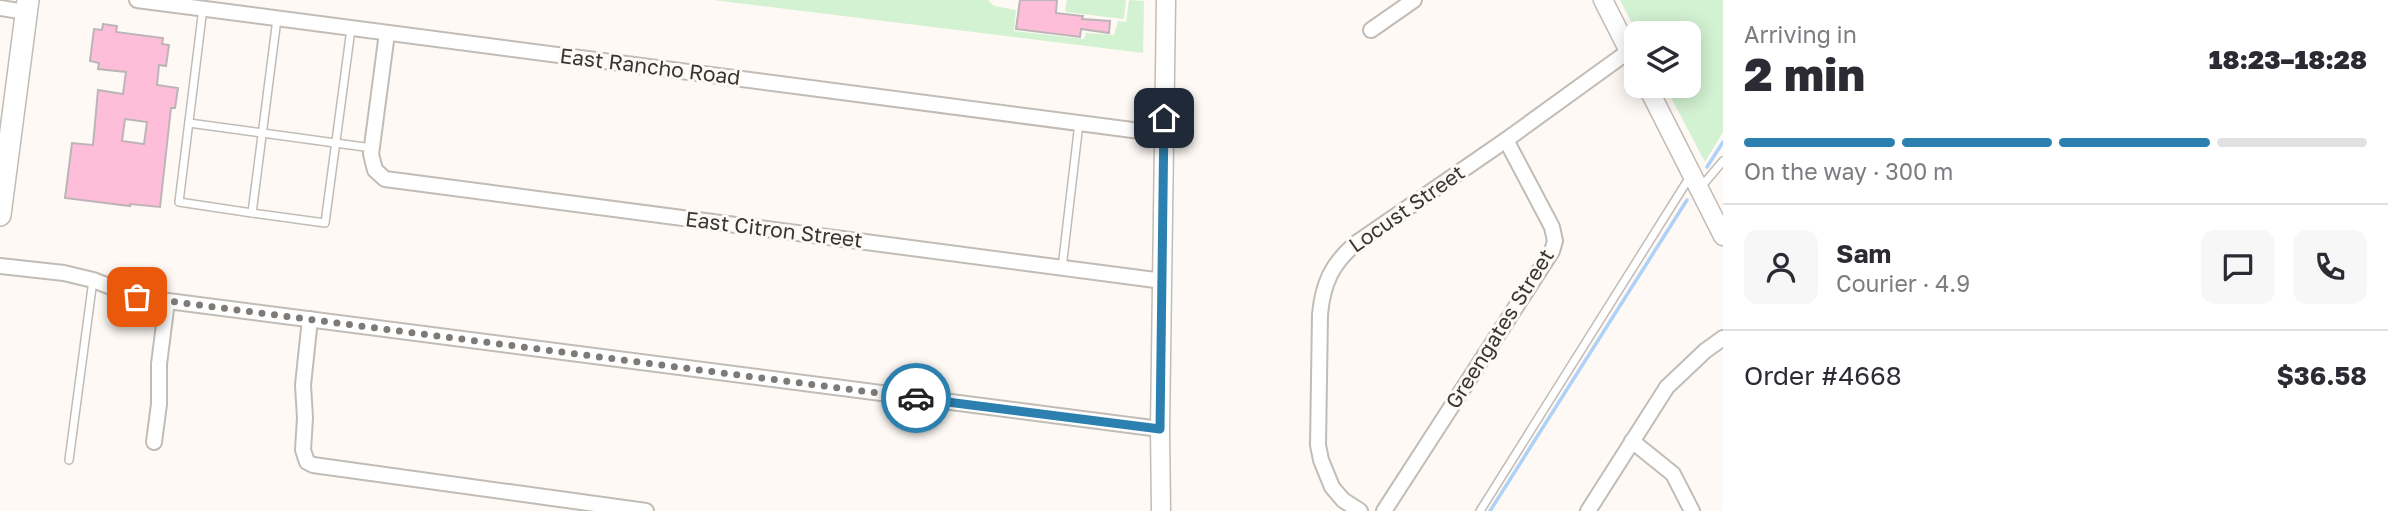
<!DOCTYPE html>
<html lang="en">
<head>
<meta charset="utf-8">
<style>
  :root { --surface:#fff; --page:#f7f7f7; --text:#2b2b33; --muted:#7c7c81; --line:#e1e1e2; --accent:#2c80b0 }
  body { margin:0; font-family:"Golos Text",sans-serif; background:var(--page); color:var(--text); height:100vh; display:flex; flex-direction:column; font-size:26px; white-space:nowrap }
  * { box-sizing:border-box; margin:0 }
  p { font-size:23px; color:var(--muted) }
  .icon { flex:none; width:38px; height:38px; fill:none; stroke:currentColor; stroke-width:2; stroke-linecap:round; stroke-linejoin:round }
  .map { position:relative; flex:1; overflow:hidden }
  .details { display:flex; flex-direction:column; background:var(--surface); width:665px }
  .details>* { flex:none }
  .buttons { position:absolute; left:1624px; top:21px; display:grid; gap:14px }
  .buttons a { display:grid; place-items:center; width:77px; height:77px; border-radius:14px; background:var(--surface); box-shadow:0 4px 18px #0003; font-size:35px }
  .pin { position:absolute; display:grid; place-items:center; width:60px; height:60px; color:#fff; margin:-30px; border-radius:14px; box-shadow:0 4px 10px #0006 }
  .courier { position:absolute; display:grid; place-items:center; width:70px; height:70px; margin:-35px; border:5px solid #2c80b0; border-radius:50%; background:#fff; color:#222; box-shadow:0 2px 9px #0007 }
  .overview em { font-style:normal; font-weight:800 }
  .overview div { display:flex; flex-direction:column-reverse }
  .overview { display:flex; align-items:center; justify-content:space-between; height:119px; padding:0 21px }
  h1 { font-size:46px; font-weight:800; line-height:52px }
  .bar { display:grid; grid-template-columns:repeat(4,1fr); gap:10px 7px; align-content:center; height:84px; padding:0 21px }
  .bar i { height:9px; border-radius:5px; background:var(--line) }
  .bar .selected { background:var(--accent) }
  .bar p { grid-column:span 4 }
  .line { display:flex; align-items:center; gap:18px; padding:0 21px; border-top:2px solid var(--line) }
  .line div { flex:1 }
  .round { display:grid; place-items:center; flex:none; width:74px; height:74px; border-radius:14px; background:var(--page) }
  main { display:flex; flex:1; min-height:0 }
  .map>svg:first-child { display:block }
  .green { fill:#d3f2d2 }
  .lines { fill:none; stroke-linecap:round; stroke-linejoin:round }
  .stream { stroke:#aed1f8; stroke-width:3.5 }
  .building { fill:#febeda; stroke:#bdb4b8; stroke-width:2; fill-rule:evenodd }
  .service-casing { stroke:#c2bcb6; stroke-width:10 }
  .minor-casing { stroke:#c2bcb6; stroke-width:18 }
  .tertiary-casing { stroke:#c2bcb6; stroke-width:21 }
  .secondary-casing { stroke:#c2bcb6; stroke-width:24 }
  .service { stroke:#fff; stroke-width:7 }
  .minor { stroke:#fff; stroke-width:14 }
  .tertiary { stroke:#fff; stroke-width:18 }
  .secondary { stroke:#fff; stroke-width:21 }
  .done { stroke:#7d7a77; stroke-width:7; stroke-dasharray:0 12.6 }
  .route { stroke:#2c80b0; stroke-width:9 }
  .labels { text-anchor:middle; stroke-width:6; stroke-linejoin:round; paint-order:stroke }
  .street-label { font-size:21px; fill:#383634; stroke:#fef9f4 }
</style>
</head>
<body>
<main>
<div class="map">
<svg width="1723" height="511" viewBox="0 0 1723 511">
  <rect width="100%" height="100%" fill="#fef9f4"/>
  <!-- green -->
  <g class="green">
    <path d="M 713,0 L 988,0 L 994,6 L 1016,10 L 1014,31 L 1084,39 L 1086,33 L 1114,35 L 1118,21 L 1126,22 L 1129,0 L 1144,1 L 1143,53 Z"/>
    <path d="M 1067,0 L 1126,0 L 1124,19 L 1065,12 Z"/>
    <path d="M 1620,0 L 1723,0 L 1723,132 L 1705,162 L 1665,86 L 1689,86 L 1689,33 L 1637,33 Z"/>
  </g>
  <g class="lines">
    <!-- stream -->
    <g class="stream">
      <path d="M 1707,167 L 1723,142"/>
      <path d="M 1490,511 L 1687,200"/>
    </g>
  </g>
  <!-- building -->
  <g class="building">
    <path d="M 1020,0 L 1057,0 L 1056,13 L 1083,16 L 1082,19 L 1110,21 L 1109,33 L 1081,29 L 1080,37 L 1016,29 Z"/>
    <path d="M 103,24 L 117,26 L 116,32 L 163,38 L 162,44 L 169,45 L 166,66 L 159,65 L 157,85 L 178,88 L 175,108 L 171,108 L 160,207 L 130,204 L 130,206 L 65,198 L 72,143 L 93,145 L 98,90 L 123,94 L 126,72 L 98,69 L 99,63 L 90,61 L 94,29 L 102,30 ZM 125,119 L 147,122 L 144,144 L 122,141 Z"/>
  </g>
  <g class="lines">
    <!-- service casing -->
    <g class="service-casing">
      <g id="service">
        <path d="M 203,8 L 179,202 L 252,213"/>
        <path d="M 277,19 L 252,213 L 325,223 L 351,29"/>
        <path d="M 189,123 L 372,148"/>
        <path d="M 1701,187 L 1723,161"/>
        <path d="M 1062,268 L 1079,123"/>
        <path d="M 69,460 L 93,280"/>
        <path d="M 1480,511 L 1691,175"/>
      </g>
    </g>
    <!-- minor casing -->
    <g class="minor-casing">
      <g id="minor">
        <path d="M 137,0 L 1163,134"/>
        <path d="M 0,8 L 26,12"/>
        <path d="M 1371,30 L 1414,0"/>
        <path d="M 387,33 L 371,154 L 375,170 L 385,179 L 1163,281"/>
        <path d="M 0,266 L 64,273 L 93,280 L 137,297 L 1160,429"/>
        <path d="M 310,319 L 303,385 L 305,418 L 303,450 L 307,462 L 313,465 L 646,511"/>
        <path d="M 1632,441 L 1673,474 L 1692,511"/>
        <path d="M 154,442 L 159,404 L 159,364 L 167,301"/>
        <path d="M 1360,511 L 1343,500 L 1332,487 L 1321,460 L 1318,445 L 1320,314 C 1323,283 1332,264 1355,244 L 1506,140 L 1629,51"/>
        <path d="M 1384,511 L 1552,251 L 1555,241 L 1552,227 L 1506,140"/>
        <path d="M 1588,511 L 1667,387 L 1705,351 L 1723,338"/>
      </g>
    </g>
    <!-- tertiary casing -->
    <g class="tertiary-casing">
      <g id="tertiary">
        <path d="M 1603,0 L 1636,65"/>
        <path d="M 1647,86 L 1723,236"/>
        <path d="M 1161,511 L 1160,429 L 1166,0"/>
      </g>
    </g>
    <!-- secondary casing -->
    <g class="secondary-casing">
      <path id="secondary" d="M 0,215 L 28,0"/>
    </g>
    <!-- service -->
    <use href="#service" class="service"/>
    <!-- minor -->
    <use href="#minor" class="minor"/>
    <!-- tertiary -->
    <use href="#tertiary" class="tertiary"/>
    <!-- secondary -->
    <use href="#secondary" class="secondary"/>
  </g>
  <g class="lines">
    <!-- done -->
    <path class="done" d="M 137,297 L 916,398"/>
    <!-- route -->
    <path class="route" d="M 916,398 L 1160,429 L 1164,118"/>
  </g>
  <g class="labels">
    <!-- street labels -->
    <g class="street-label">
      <text transform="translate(650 67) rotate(7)" y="7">East Rancho Road</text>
      <text transform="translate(1407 209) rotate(-35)" y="7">Locust Street</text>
      <text transform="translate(774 230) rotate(7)" y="7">East Citron Street</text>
      <text transform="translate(1500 329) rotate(-58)" y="7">Greengates Street</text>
    </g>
  </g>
</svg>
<div class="buttons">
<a><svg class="icon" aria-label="layers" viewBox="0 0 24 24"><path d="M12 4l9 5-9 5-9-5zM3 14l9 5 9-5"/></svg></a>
</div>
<div class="pin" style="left:137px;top:297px;background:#ea580c"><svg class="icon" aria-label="bag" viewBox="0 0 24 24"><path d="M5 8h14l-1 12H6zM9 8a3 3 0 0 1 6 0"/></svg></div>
<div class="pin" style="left:1164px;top:118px;background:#1f2937"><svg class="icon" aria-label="home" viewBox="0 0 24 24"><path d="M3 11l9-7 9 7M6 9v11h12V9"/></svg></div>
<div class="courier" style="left:916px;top:398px"><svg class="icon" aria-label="car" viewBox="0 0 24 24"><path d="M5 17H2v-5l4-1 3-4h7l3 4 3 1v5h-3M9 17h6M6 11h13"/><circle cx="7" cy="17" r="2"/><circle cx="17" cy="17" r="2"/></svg></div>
</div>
<section class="details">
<div class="overview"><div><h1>2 min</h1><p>Arriving in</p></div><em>18:23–18:28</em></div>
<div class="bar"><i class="selected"></i><i class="selected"></i><i class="selected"></i><i></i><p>On the way · 300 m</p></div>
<div class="line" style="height:126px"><a class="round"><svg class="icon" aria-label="person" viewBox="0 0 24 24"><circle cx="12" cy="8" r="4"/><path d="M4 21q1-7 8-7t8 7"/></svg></a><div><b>Sam</b><p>Courier · 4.9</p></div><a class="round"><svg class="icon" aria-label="chat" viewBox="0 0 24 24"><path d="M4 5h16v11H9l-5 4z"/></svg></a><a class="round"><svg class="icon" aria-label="phone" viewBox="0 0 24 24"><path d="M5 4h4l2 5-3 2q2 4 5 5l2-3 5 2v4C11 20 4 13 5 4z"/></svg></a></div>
<div class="line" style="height:91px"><div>Order #4668</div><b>$36.58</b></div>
</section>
</main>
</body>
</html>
